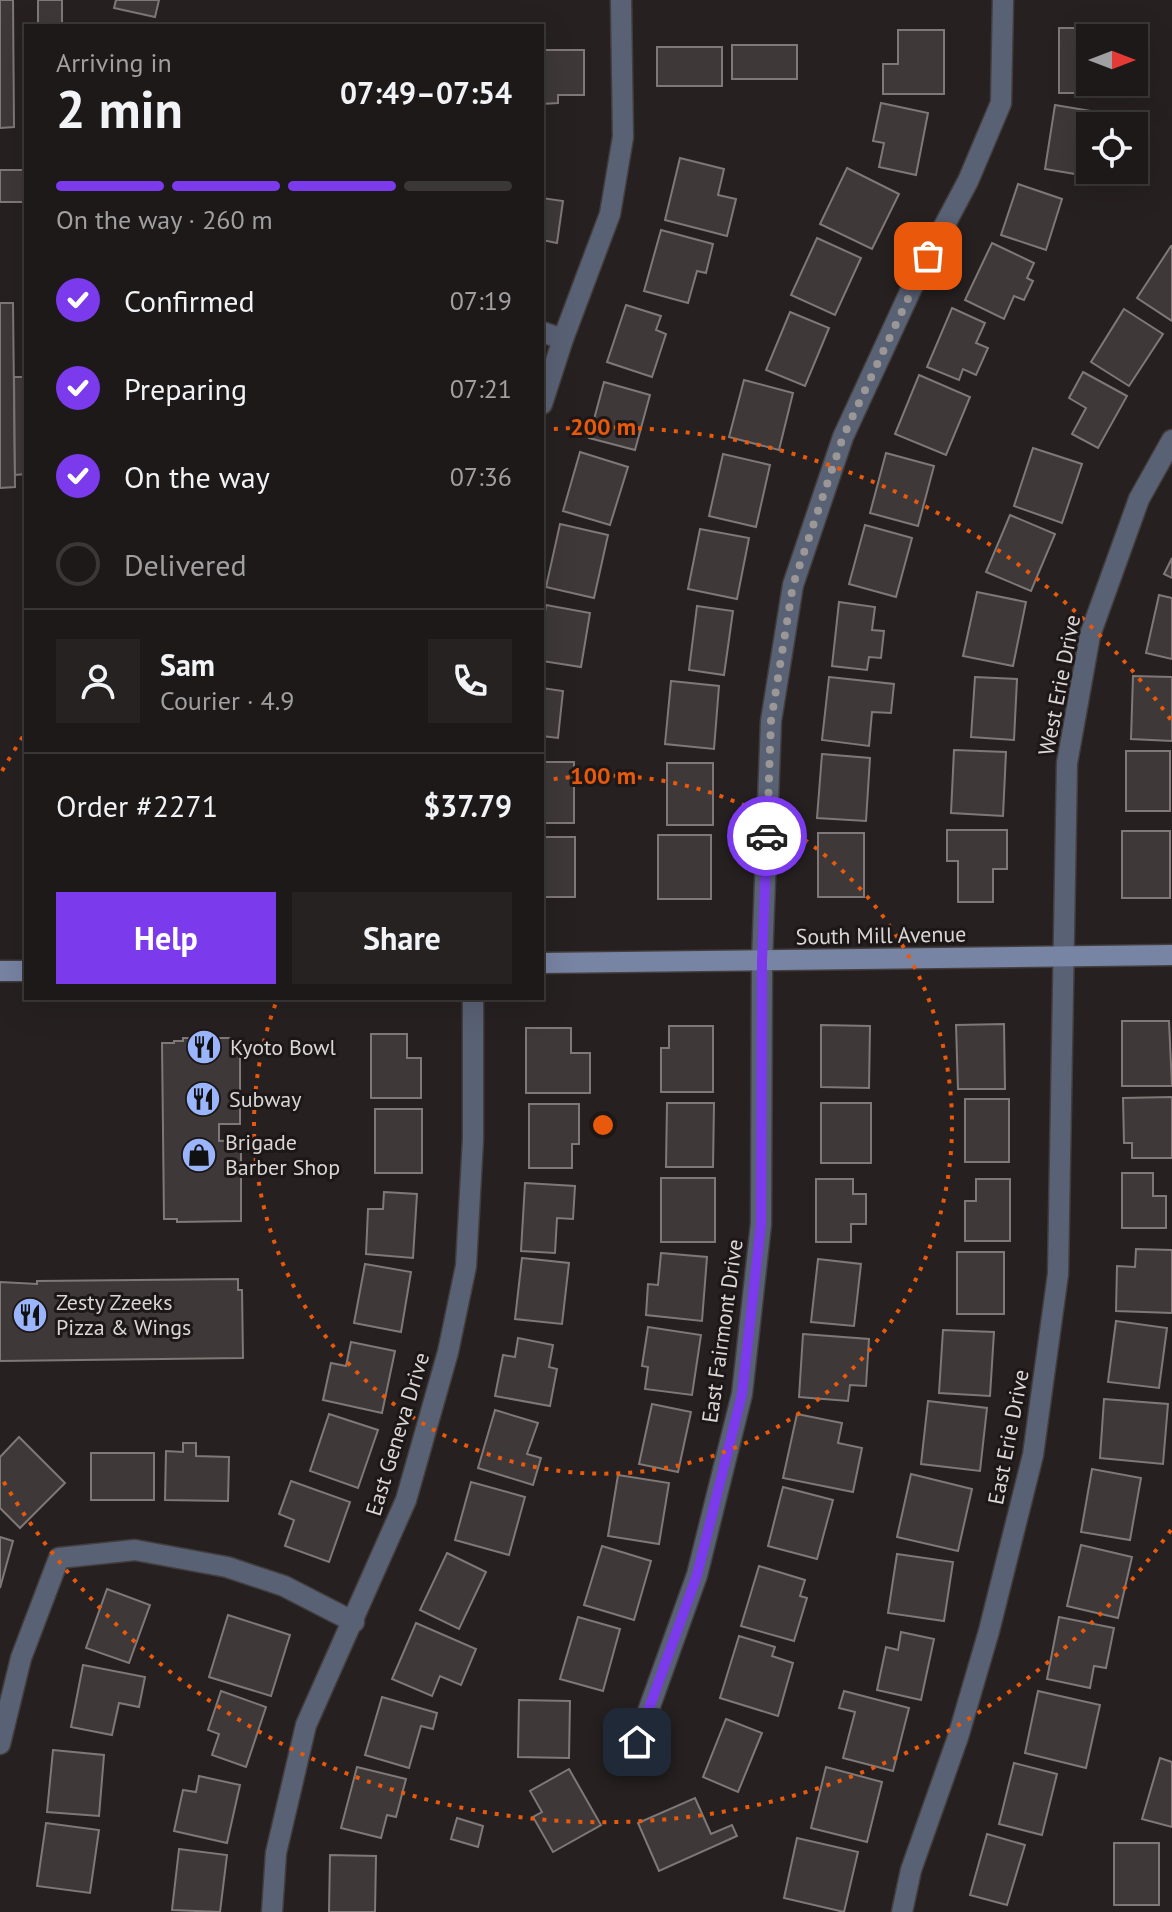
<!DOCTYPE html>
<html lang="en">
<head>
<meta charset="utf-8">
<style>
  :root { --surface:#1c1918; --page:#252221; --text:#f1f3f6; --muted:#a0a0a2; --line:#3a3837; --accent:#7c3aed }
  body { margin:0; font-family:"PT Sans",sans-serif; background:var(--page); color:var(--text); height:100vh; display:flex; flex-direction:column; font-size:30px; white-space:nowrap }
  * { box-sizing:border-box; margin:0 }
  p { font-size:26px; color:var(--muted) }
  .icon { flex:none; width:44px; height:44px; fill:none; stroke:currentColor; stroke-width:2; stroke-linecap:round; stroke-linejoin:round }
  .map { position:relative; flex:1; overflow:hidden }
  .sheet { position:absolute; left:24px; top:24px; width:520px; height:976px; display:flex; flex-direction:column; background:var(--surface); border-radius:0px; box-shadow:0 8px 32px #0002,0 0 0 2px var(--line) }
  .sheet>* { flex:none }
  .needle { width:52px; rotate:90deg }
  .tools { position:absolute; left:1076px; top:24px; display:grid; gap:16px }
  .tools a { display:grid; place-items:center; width:72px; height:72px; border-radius:0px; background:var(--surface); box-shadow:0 8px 32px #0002,0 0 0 2px var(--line); font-size:40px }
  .pin { position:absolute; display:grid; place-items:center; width:68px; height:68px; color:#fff; margin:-34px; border-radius:16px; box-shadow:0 4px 12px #0006 }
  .courier { position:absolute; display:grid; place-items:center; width:80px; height:80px; margin:-40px; border:6px solid #7c3aed; border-radius:50%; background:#fff; color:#222; box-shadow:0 2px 10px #0007 }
  .headline em { font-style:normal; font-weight:700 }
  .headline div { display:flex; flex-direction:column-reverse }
  .headline { display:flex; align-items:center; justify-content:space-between; height:136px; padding:0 32px }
  h1 { font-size:52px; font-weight:700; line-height:60px }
  .bar { display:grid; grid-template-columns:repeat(4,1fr); gap:12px 8px; align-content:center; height:96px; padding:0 32px }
  .bar i { height:10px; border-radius:6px; background:var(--line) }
  .bar .on { background:var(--accent) }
  .bar p { grid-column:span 4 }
  .line { display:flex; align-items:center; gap:20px; padding:0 32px; border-top:2px solid var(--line) }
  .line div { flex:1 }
  .round { display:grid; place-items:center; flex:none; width:84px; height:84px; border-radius:0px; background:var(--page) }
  ol { padding:0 32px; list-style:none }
  li { display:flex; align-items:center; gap:24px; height:88px }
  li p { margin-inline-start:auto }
  li .icon { padding:8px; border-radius:50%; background:var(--accent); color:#fff; stroke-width:4 }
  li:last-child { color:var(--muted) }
  li i { width:44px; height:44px; border:4px solid var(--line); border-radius:50% }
  .action { display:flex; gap:16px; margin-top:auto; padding:16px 32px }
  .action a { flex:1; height:92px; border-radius:0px; background:var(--accent); color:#fff; font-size:32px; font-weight:700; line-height:92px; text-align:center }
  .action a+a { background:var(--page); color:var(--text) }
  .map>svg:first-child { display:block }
  .building { fill:#3e3938; stroke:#7f7877; stroke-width:2 }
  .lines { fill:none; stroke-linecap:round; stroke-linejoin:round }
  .street-casing { stroke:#433e3d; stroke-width:23 }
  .secondary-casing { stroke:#433e3d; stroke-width:23 }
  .street { stroke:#596174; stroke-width:20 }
  .secondary { stroke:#7884a3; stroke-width:20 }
  .done { stroke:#9a9796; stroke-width:8; stroke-dasharray:0 14.4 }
  .route { stroke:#7c3aed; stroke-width:10 }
  .ring { fill:none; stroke:#e8590c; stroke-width:4; stroke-dasharray:4 8 }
  .labels { text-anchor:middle; stroke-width:6; stroke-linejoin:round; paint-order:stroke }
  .street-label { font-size:22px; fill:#d9d6d5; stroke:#1d1817 }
  .poi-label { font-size:22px; fill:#d9d6d5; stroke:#1d1817; text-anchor:start }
  .centre { fill:#e8590c; stroke:#1d1817; stroke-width:4 }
  .ring-label { font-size:24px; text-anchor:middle; font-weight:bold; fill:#e8590c; stroke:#1d1817; stroke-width:6; stroke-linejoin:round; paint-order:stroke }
</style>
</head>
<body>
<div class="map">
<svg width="1172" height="1912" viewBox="0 0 1172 1912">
  <rect width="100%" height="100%" fill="#262120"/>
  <!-- building -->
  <g class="building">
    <path d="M 0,0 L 13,0 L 14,127 L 0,128 Z"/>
    <rect x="38" y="0" width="24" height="26"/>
    <path d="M 116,0 L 159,0 L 155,17 L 114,8 Z"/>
    <path d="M 1059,28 L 1104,28 L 1104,38 L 1090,38 L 1090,82 L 1120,82 L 1120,93 L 1059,93 Z"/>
    <path d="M 898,30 L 944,30 L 944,94 L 883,94 L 883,64 L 898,64 Z"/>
    <rect x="732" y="45" width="65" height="34"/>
    <rect x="657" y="47" width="65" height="39"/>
    <path d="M 542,50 L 584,50 L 584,95 L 558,95 L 558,103 L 542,104 Z"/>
    <path d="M 881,103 L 928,113 L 916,175 L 879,167 L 884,143 L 873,141 Z"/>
    <path d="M 1055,105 L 1115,115 L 1113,126 L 1090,126 L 1090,163 L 1087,176 L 1045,169 Z"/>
    <path d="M 680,158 L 724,169 L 718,195 L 736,199 L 727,236 L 665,220 Z"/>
    <path d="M 847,168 L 899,194 L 872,249 L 820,224 Z"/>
    <rect x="0" y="170" width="26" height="32"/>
    <path d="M 1018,184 L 1062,199 L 1046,250 L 1001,235 Z"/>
    <path d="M 542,198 L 563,201 L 557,243 L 542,240 Z"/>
    <path d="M 661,230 L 713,244 L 706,273 L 697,271 L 688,303 L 644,291 Z"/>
    <path d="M 817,238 L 861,258 L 835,315 L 791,295 Z"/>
    <path d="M 992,243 L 1034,263 L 1027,278 L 1033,281 L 1024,300 L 1014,296 L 1004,319 L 965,300 Z"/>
    <path d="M 1171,246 L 1172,246 L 1172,321 L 1137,298 Z"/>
    <path d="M 0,303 L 13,303 L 15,487 L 0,488 Z"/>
    <path d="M 626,305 L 661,316 L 656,330 L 666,334 L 652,377 L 607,362 Z"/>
    <path d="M 952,308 L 985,323 L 976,343 L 988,348 L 976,375 L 963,369 L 959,380 L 927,367 Z"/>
    <path d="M 1124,309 L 1163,334 L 1129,386 L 1091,362 Z"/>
    <path d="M 790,312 L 829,328 L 805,386 L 766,370 Z"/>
    <path d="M 1083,372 L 1127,396 L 1098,448 L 1072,434 L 1086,408 L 1069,398 Z"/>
    <path d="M 919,375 L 970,397 L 946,455 L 895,434 Z"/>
    <path d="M 14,377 L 26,377 L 26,474 L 15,475 Z"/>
    <path d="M 744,380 L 793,393 L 779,450 L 729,437 Z"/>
    <path d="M 604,382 L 650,395 L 635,450 L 589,438 Z"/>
    <path d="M 1033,448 L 1082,464 L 1062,523 L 1014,506 Z"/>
    <path d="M 580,452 L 628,467 L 610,525 L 563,511 Z"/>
    <path d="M 886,453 L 934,466 L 918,526 L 870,513 Z"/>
    <path d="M 723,454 L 770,465 L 756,527 L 709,516 Z"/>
    <path d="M 1010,515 L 1055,534 L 1031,591 L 986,572 Z"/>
    <path d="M 560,524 L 608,535 L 594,598 L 546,587 Z"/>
    <path d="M 865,525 L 912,538 L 896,597 L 849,584 Z"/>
    <path d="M 700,529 L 749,538 L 737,599 L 688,589 Z"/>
    <path d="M 1172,558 L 1172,578 L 1164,574 Z"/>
    <path d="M 977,592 L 1026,602 L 1013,666 L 963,656 Z"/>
    <path d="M 1159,595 L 1172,598 L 1172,659 L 1146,653 Z"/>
    <path d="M 839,602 L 875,607 L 872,630 L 884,631 L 881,658 L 869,657 L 867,670 L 832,666 Z"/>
    <path d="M 546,605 L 590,613 L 581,667 L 542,661 L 542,631 Z"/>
    <path d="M 697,606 L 733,611 L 724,675 L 689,670 Z"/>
    <path d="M 1133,676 L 1172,677 L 1172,741 L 1131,739 Z"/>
    <path d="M 829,677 L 894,684 L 891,713 L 872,712 L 869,746 L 822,740 Z"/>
    <path d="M 975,677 L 1017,679 L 1014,740 L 971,737 Z"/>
    <path d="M 671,681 L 719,686 L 714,749 L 665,744 Z"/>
    <path d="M 542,688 L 563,691 L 558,738 L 542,736 Z"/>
    <path d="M 954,750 L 1006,752 L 1003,816 L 951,813 Z"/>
    <rect x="1126" y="751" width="44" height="60"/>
    <path d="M 822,754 L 870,758 L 866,821 L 817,818 Z"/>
    <rect x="542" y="762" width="32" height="61"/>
    <rect x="667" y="763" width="46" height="62"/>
    <path d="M 947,830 L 1007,830 L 1007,869 L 993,869 L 993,902 L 958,902 L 958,861 L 947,861 Z"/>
    <rect x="1122" y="831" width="48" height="67"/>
    <rect x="818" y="833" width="46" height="64"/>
    <rect x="658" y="835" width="53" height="64"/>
    <rect x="542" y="837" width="33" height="60"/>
    <path d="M 1122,1021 L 1169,1021 L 1172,1086 L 1122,1086 Z"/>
    <path d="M 1004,1024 L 1005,1089 L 958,1089 L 956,1025 Z"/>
    <path d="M 821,1025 L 870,1026 L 869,1088 L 821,1087 Z"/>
    <path d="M 669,1026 L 713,1026 L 713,1092 L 661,1092 L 661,1048 L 669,1048 Z"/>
    <path d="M 526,1028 L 571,1028 L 571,1053 L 590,1053 L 590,1093 L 526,1093 Z"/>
    <path d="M 371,1034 L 407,1034 L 407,1058 L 421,1058 L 421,1098 L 371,1098 Z"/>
    <path d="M 183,1038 L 233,1038 L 233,1040 L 240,1040 L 240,1124 L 219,1124 L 219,1141 L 241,1140 L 241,1221 L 177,1222 L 177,1219 L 164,1219 L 162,1043 L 174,1043 L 174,1041 L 183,1041 Z"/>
    <path d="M 1172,1097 L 1172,1158 L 1132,1158 L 1132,1143 L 1124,1143 L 1123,1098 Z"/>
    <rect x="965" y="1099" width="44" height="63"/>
    <path d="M 667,1103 L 714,1103 L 713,1167 L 666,1167 Z"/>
    <rect x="821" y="1103" width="50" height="60"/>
    <path d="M 529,1104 L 579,1104 L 579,1144 L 572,1144 L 572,1168 L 529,1168 Z"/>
    <rect x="375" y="1109" width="47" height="64"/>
    <path d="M 1122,1173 L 1153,1173 L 1153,1196 L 1166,1196 L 1166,1228 L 1122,1228 Z"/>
    <rect x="661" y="1178" width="54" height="64"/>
    <path d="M 816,1179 L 853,1179 L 853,1194 L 866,1194 L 866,1224 L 851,1224 L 851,1242 L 816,1242 Z"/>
    <path d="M 976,1179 L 1010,1179 L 1010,1241 L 965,1241 L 965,1201 L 976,1201 Z"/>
    <path d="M 525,1183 L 575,1186 L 573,1219 L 557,1218 L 555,1253 L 521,1251 Z"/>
    <path d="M 384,1192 L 417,1194 L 413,1258 L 366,1254 L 368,1209 L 383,1209 Z"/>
    <path d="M 1136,1249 L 1172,1250 L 1172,1313 L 1116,1311 L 1117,1266 L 1135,1267 Z"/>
    <rect x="957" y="1252" width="47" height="62"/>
    <path d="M 661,1253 L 707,1257 L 702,1321 L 646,1315 L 648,1284 L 658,1285 Z"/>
    <path d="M 522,1258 L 569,1263 L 562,1324 L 515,1319 Z"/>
    <path d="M 818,1259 L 861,1264 L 854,1326 L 811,1322 Z"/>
    <path d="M 365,1264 L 411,1272 L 401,1332 L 354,1323 Z"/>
    <path d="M 238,1279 L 238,1290 L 242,1290 L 243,1358 L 0,1361 L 0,1282 L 37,1284 L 37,1281 Z"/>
    <path d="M 1116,1321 L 1167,1328 L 1159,1388 L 1108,1382 Z"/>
    <path d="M 648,1327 L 701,1335 L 692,1395 L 645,1389 L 648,1367 L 642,1366 Z"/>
    <path d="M 943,1330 L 994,1332 L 990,1396 L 939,1393 Z"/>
    <path d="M 803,1334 L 869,1339 L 866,1386 L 850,1385 L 848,1401 L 799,1397 Z"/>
    <path d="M 518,1338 L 553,1345 L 549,1367 L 557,1369 L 550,1406 L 495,1396 L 503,1355 L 515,1357 Z"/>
    <path d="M 351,1342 L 395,1351 L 382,1413 L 323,1400 L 331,1363 L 346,1366 Z"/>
    <path d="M 1104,1399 L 1168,1404 L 1163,1464 L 1100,1458 Z"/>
    <path d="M 928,1401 L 987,1408 L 980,1471 L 921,1464 Z"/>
    <path d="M 652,1404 L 691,1412 L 678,1472 L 639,1464 Z"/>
    <path d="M 495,1410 L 538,1423 L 527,1454 L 541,1458 L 533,1485 L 478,1468 Z"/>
    <path d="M 329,1414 L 378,1430 L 358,1488 L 310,1471 Z"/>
    <path d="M 797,1414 L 842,1423 L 838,1443 L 862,1448 L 853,1492 L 783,1478 Z"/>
    <path d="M 19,1437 L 65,1483 L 20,1528 L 0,1508 L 0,1457 Z"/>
    <path d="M 183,1443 L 196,1443 L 196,1456 L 229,1457 L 228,1501 L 165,1500 L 166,1451 L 183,1452 Z"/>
    <rect x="91" y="1453" width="63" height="47"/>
    <path d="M 1092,1469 L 1141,1478 L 1130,1540 L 1081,1532 Z"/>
    <path d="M 911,1474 L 972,1489 L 958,1551 L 897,1537 Z"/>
    <path d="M 618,1475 L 669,1483 L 659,1544 L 608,1536 Z"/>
    <path d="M 291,1481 L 350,1502 L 329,1562 L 285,1546 L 294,1520 L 279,1514 Z"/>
    <path d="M 471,1482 L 525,1497 L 509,1555 L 455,1540 Z"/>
    <path d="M 783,1487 L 833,1500 L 817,1559 L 768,1546 Z"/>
    <path d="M 0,1537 L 13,1541 L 0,1588 Z"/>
    <path d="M 1081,1545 L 1132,1557 L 1118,1618 L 1067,1606 Z"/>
    <path d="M 602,1546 L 651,1561 L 634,1620 L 584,1605 Z"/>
    <path d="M 447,1553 L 486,1572 L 459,1629 L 420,1610 Z"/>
    <path d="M 897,1554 L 953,1562 L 944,1621 L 888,1613 Z"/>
    <path d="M 759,1566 L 805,1580 L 800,1596 L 807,1598 L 794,1641 L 741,1626 Z"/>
    <path d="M 107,1589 L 150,1605 L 129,1663 L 86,1648 Z"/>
    <path d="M 228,1615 L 290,1635 L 271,1696 L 209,1677 Z"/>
    <path d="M 578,1617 L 620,1629 L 603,1691 L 560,1679 Z"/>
    <path d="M 1059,1617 L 1114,1628 L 1106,1668 L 1094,1666 L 1090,1688 L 1047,1679 Z"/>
    <path d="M 416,1623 L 476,1649 L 461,1685 L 440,1676 L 432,1696 L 392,1679 Z"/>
    <path d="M 901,1632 L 934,1639 L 921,1700 L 877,1690 L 886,1647 L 898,1650 Z"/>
    <path d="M 739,1636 L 775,1647 L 772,1656 L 793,1663 L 778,1716 L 720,1698 Z"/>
    <path d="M 83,1665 L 145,1677 L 139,1707 L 119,1703 L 112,1735 L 71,1727 Z"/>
    <path d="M 221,1691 L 266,1707 L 246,1767 L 212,1755 L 219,1734 L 208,1730 Z"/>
    <path d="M 844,1691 L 909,1708 L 893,1771 L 843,1758 L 855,1712 L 839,1708 Z"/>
    <path d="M 1038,1691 L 1100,1705 L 1086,1768 L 1025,1753 Z"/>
    <path d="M 382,1697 L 437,1713 L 433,1729 L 421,1726 L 409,1768 L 365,1755 Z"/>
    <path d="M 519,1700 L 570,1701 L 569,1758 L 518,1757 Z"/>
    <path d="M 726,1719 L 762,1733 L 738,1792 L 703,1777 Z"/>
    <path d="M 53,1750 L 104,1755 L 99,1816 L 47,1812 Z"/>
    <path d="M 1160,1758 L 1172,1762 L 1172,1827 L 1142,1819 Z"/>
    <path d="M 1014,1763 L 1057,1774 L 1042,1835 L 999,1824 Z"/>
    <path d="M 357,1767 L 406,1779 L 396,1817 L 387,1815 L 381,1838 L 341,1828 Z"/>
    <path d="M 826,1767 L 882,1782 L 867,1842 L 811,1828 Z"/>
    <path d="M 569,1769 L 601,1825 L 553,1852 L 533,1817 L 542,1812 L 530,1791 Z"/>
    <path d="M 199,1776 L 240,1785 L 227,1843 L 174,1831 L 183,1790 L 196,1792 Z"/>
    <path d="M 695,1798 L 711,1834 L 732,1825 L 737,1836 L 659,1871 L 638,1823 Z"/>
    <path d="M 457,1818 L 483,1826 L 478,1847 L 451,1839 Z"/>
    <path d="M 46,1823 L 99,1830 L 90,1893 L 37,1886 Z"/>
    <path d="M 987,1834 L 1025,1845 L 1007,1905 L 970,1895 Z"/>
    <path d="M 797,1838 L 858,1852 L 844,1912 L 784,1898 Z"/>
    <rect x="1114" y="1843" width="45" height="62"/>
    <path d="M 179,1849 L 227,1855 L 220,1912 L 172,1910 Z"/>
    <path d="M 330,1855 L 376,1856 L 375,1912 L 329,1912 Z"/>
  </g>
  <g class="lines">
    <!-- street casing -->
    <g class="street-casing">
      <g id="street">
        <path d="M 542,332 L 563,339"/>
        <path d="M 542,404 L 563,339 L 610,214 L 623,137 L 621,0"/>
        <path d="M 637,1742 L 697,1575 L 742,1394 L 761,1224 L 762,961 L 771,721 L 793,585 L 843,437 L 915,281 L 968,181 L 1001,103 L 1003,0"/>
        <path d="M 0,1744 L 21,1658 L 59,1558 L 135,1550 L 227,1567 L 284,1586 L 354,1622"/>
        <path d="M 272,1912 L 276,1853 L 306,1725 L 406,1500 L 448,1352 L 466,1266 L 473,1139 L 473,998"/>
        <path d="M 902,1912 L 911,1870 L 958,1737 L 989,1631 L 1033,1455 L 1058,1274 L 1067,763 L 1090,635 L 1139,499 L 1172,440"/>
      </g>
    </g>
    <!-- secondary casing -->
    <g class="secondary-casing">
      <g id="secondary">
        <path d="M 542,963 L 1172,955"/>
        <path d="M 0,971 L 26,971"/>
      </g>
    </g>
    <!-- street -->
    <use href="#street" class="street"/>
    <!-- secondary -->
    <use href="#secondary" class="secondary"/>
  </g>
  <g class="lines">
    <!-- done -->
    <path class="done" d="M 767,836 L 771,721 L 793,585 L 843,437 L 928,256"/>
    <!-- route -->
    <path class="route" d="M 637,1742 L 697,1575 L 742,1394 L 761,1224 L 762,961 L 767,836"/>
  </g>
  <!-- distance rings -->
  <g class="ring">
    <path d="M542 781A349 349 0 1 1 277 1000"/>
    <path d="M1171 1530A698 698 0 0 1 2 1479M2 771A698 698 0 0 1 24 735M542 430A698 698 0 0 1 1171 720"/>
  </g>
  <!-- icons -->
  <defs>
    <g id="restaurant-disc" transform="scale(1.8)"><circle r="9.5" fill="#9bb5fd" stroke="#1d1817"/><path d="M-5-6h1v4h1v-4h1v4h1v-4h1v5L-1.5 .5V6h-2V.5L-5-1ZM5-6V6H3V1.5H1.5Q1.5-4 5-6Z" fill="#111"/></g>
    <g id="shop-disc" transform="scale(1.8)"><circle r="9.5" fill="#9bb5fd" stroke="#1d1817"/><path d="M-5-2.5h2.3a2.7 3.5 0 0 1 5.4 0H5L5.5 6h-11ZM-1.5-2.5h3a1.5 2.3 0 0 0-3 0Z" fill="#111"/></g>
  </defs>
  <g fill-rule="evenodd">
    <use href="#restaurant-disc" x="204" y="1047"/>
    <use href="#restaurant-disc" x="203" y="1099"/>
    <use href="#shop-disc" x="199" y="1155"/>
    <use href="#restaurant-disc" x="30" y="1315"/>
  </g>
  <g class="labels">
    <!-- street labels -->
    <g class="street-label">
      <text transform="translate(1059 685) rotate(-79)" y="8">West Erie Drive</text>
      <text transform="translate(881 935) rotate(-1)" y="8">South Mill Avenue</text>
      <text transform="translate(722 1331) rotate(-82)" y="8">East Fairmont Drive</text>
      <text transform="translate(397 1434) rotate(-73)" y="8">East Geneva Drive</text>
      <text transform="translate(1008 1437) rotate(-79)" y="8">East Erie Drive</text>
    </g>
    <!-- poi labels -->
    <g class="poi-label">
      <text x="230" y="1055">Kyoto Bowl</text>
      <text x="229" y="1107">Subway</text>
      <text x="225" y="1150">Brigade<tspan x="225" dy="25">Barber Shop</tspan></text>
      <text x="56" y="1310">Zesty Zzeeks<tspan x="56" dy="25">Pizza &amp; Wings</tspan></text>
    </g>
  </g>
  <circle cx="603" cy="1125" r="12" class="centre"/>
  <g class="ring-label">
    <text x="603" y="435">200 m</text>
    <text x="603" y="784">100 m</text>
  </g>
</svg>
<div class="tools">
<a><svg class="needle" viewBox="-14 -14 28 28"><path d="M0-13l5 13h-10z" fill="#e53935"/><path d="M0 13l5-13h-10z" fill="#a0a0a2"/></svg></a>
<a><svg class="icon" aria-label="locate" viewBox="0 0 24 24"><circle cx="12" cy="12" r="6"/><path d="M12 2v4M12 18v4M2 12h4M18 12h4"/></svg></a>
</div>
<div class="pin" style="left:928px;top:256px;background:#ea580c"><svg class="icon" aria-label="bag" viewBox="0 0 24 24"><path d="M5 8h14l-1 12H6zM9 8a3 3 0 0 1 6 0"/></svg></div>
<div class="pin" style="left:637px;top:1742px;background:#1f2937"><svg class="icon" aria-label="home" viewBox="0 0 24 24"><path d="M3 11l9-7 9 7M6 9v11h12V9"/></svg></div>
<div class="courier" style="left:767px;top:836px"><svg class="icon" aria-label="car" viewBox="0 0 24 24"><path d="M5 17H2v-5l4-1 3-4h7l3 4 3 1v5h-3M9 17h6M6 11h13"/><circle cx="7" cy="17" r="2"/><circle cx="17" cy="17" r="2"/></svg></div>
<section class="sheet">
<div class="headline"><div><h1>2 min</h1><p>Arriving in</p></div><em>07:49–07:54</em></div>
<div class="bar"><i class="on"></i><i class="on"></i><i class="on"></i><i></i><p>On the way · 260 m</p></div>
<ol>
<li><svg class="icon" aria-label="check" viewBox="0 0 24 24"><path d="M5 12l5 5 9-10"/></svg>Confirmed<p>07:19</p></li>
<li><svg class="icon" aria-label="check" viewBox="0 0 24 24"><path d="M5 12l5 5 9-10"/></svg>Preparing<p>07:21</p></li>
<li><svg class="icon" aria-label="check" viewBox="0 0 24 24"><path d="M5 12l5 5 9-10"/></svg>On the way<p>07:36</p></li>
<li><i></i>Delivered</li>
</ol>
<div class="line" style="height:144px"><a class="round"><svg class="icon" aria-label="person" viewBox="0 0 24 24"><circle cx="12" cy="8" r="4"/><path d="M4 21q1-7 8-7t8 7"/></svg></a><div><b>Sam</b><p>Courier · 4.9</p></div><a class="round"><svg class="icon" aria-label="phone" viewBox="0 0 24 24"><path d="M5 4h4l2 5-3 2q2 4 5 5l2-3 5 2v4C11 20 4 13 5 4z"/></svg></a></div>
<div class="line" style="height:104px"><div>Order #2271</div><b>$37.79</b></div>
<div class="action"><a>Help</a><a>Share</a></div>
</section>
</div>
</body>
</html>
